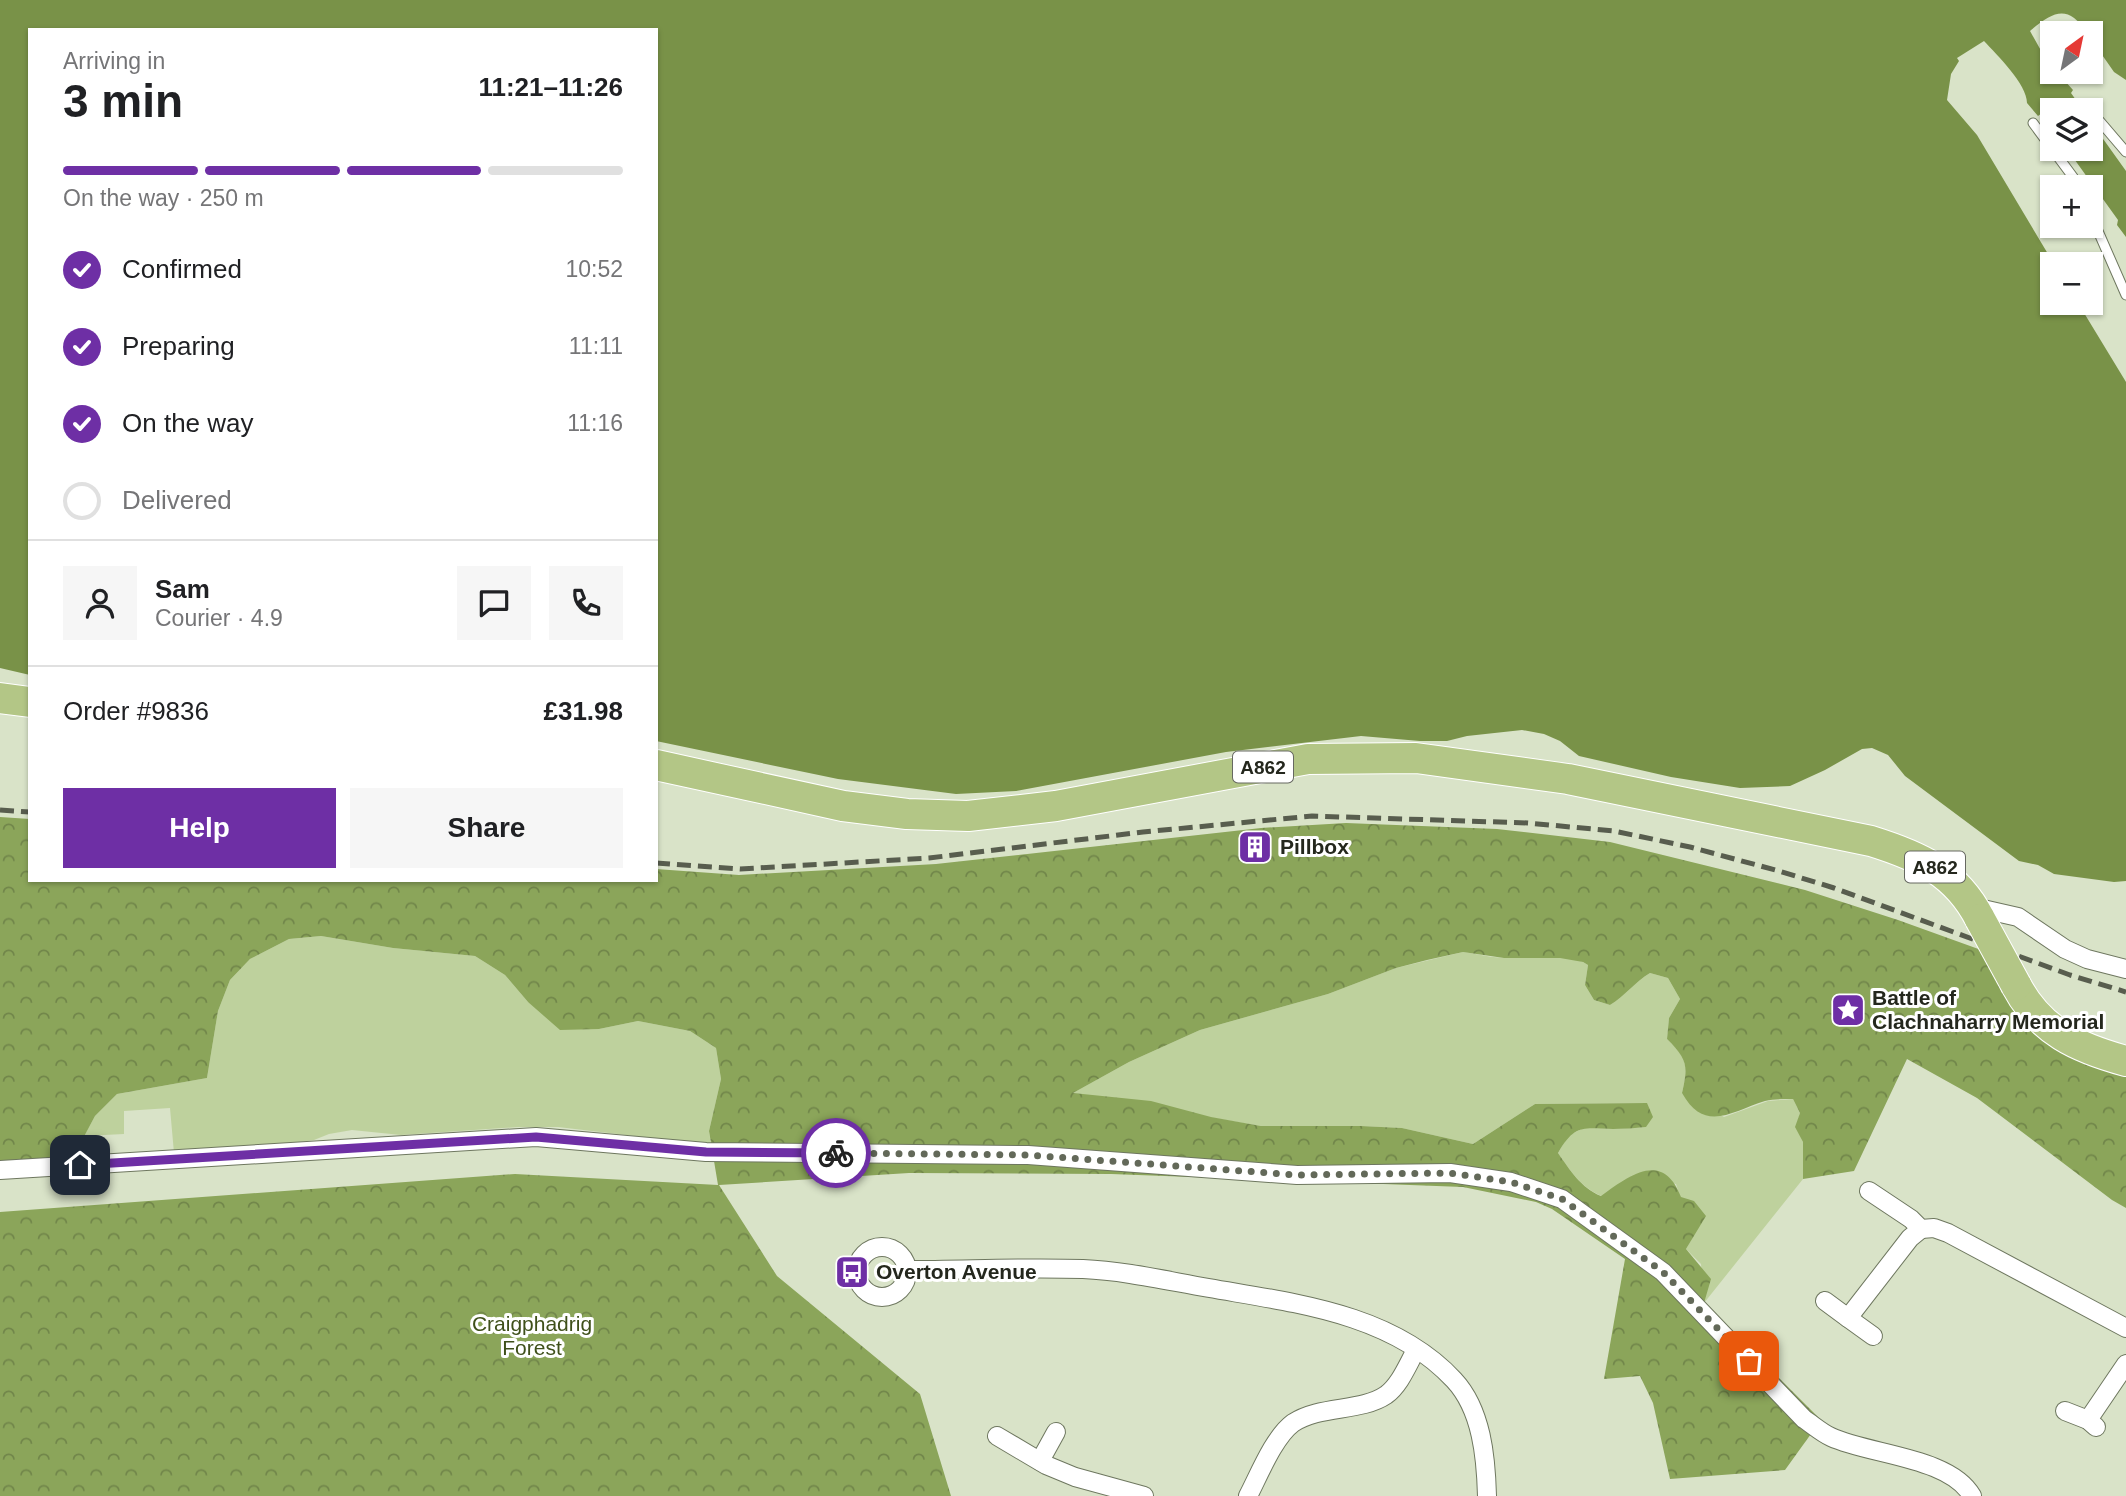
<!DOCTYPE html>
<html lang="en">
<head>
<meta charset="utf-8">
<style>
  :root { --surface:#fff; --page:#f6f6f6; --text:#202124; --muted:#757577; --line:#e0e0e0; --accent:#6e2fa5 }
  body { margin:0; font-family:Helvetica,sans-serif; background:var(--page); color:var(--text); height:100vh; display:flex; flex-direction:column; font-size:26px; white-space:nowrap }
  * { box-sizing:border-box; margin:0 }
  p { font-size:23px; color:var(--muted) }
  .icon { flex:none; width:38px; height:38px; fill:none; stroke:currentColor; stroke-width:2; stroke-linecap:round; stroke-linejoin:round }
  .map { position:relative; flex:1; overflow:hidden }
  .panel { position:absolute; left:28px; top:28px; width:630px; height:854px; display:flex; flex-direction:column; background:var(--surface); border-radius:0px; box-shadow:0 2px 5px #0004 }
  .panel>* { flex:none }
  .needle { width:46px; rotate:33deg }
  .tools { position:absolute; left:2040px; top:21px; display:grid; gap:14px }
  .tools a { display:grid; place-items:center; width:63px; height:63px; border-radius:0px; background:var(--surface); box-shadow:0 2px 5px #0004; font-size:35px }
  .pin { position:absolute; display:grid; place-items:center; width:60px; height:60px; color:#fff; margin:-30px; border-radius:14px; box-shadow:0 4px 10px #0006 }
  .courier { position:absolute; display:grid; place-items:center; width:70px; height:70px; margin:-35px; border:5px solid #6e2fa5; border-radius:50%; background:#fff; color:#222; box-shadow:0 2px 9px #0007 }
  .head em { font-style:normal; font-weight:700 }
  .head div { display:flex; flex-direction:column-reverse }
  .head { display:flex; align-items:center; justify-content:space-between; height:119px; padding:0 35px }
  h1 { font-size:46px; font-weight:700; line-height:52px }
  .bar { display:grid; grid-template-columns:repeat(4,1fr); gap:10px 7px; align-content:center; height:84px; padding:0 35px }
  .bar i { height:9px; border-radius:5px; background:var(--line) }
  .bar .active { background:var(--accent) }
  .bar p { grid-column:span 4 }
  .line { display:flex; align-items:center; gap:18px; padding:0 35px; border-top:2px solid var(--line) }
  .line div { flex:1 }
  .round { display:grid; place-items:center; flex:none; width:74px; height:74px; border-radius:0px; background:var(--page) }
  ol { padding:0 35px; list-style:none }
  li { display:flex; align-items:center; gap:21px; height:77px }
  li p { margin-inline-start:auto }
  li .icon { padding:7px; border-radius:50%; background:var(--accent); color:#fff; stroke-width:4 }
  li:last-child { color:var(--muted) }
  li i { width:38px; height:38px; border:4px solid var(--line); border-radius:50% }
  .cta { display:flex; gap:14px; margin-top:auto; padding:14px 35px }
  .cta a { flex:1; height:80px; border-radius:0px; background:var(--accent); color:#fff; font-size:28px; font-weight:700; line-height:80px; text-align:center }
  .cta a+a { background:var(--page); color:var(--text) }
  .map>svg:first-child { display:block }
  .grass { fill:#bed19d }
  .forest { fill:url(#forest-crowns) }
  .water { fill:#799248 }
  .lines { fill:none; stroke-linecap:round; stroke-linejoin:round }
  .service-casing { stroke:#6e775f; stroke-width:11 }
  .minor-casing { stroke:#6e775f; stroke-width:20 }
  .primary-casing { stroke:#fff; stroke-width:32 }
  .service { stroke:#fff; stroke-width:9 }
  .minor { stroke:#fff; stroke-width:18 }
  .primary { stroke:#b3c686; stroke-width:30 }
  .rail { stroke:#585d4e; stroke-width:5; stroke-dasharray:14 7; stroke-linecap:butt }
  .primary-bridge-casing { stroke:#fff; stroke-width:32; stroke-linecap:butt }
  .primary-bridge { stroke:#b3c686; stroke-width:30 }
  .done { stroke:#636959; stroke-width:7; stroke-dasharray:0 12.6 }
  .route { stroke:#6e2fa5; stroke-width:9 }
  .labels { text-anchor:middle; stroke-width:6; stroke-linejoin:round; paint-order:stroke }
  .shield { fill:#fff; stroke:#666861; stroke-width:2 }
  .shield-label { font-size:19px; font-weight:bold; fill:#24271d }
  .poi-label { font-size:21px; font-weight:bold; fill:#24271d; stroke:#fff; text-anchor:start }
  .park-label { font-size:21px; fill:#3f501a; stroke:#fff }
</style>
</head>
<body>
<div class="map">
<svg width="2126" height="1496" viewBox="0 0 2126 1496">
  <defs>
    <pattern id="forest-crowns" width="20" height="18" patternUnits="userSpaceOnUse" patternTransform="scale(1.75)"><rect width="20" height="18" fill="#8ba55a"/><path d="M2 6a3 3 0 1 1 6 0M12 15a3 3 0 1 1 6 0" fill="none" stroke="#71864a"/></pattern>
  </defs>
  <rect width="100%" height="100%" fill="#d9e3c8"/>
  <!-- grass -->
  <g class="grass">
    <path d="M 321,936 L 393,948 L 475,956 L 505,975 L 528,1002 L 599,1029 L 638,1021 L 690,1031 L 716,1048 L 721,1079 L 709,1131 L 711,1145 L 558,1127 L 518,1127 L 401,1135 L 352,1130 L 329,1134 L 314,1140 L 279,1145 L 174,1153 L 170,1108 L 124,1111 L 124,1134 L 84,1136 L 95,1116 L 117,1094 L 207,1078 L 218,1011 L 230,980 L 250,959 L 289,939 Z"/>
    <path d="M 1463,952 C 1478,954 1492,958 1507,958 C 1531,959 1566,951 1588,965 L 1585,985 L 1594,1000 L 1610,1005 C 1625,996 1635,982 1650,973 L 1668,978 L 1680,999 L 1669,1018 L 1667,1039 C 1688,1059 1688,1066 1682,1093 L 1724,1117 L 1768,1101 L 1793,1099 L 1800,1113 L 1796,1127 L 1803,1142 L 1803,1179 L 1704,1303 L 1701,1264 L 1686,1249 L 1693,1237 L 1676,1184 L 1630,1177 L 1602,1196 C 1581,1188 1570,1170 1558,1153 L 1568,1136 L 1585,1127 L 1616,1129 L 1646,1127 L 1647,1103 L 1535,1104 L 1473,1144 L 1402,1128 L 1361,1126 L 1261,1126 L 1071,1094 L 1129,1062 L 1200,1030 L 1328,994 L 1396,968 Z"/>
  </g>
  <!-- forest -->
  <path class="forest" d="M 0,817 L 30,819 L 30,880 L 656,880 L 656,869 L 739,875 L 936,864 L 1261,828 L 1346,823 L 1497,829 L 1610,842 L 1805,890 L 1898,920 L 1984,951 L 2126,1075 L 2126,1208 L 2112,1200 L 1977,1098 L 1907,1059 L 1854,1171 L 1803,1179 L 1803,1142 L 1795,1127 L 1800,1113 L 1793,1099 C 1784,1099 1774,1099 1765,1101 C 1732,1111 1705,1134 1682,1093 C 1688,1066 1688,1060 1667,1039 L 1669,1018 L 1680,999 L 1668,978 L 1650,973 C 1635,982 1625,996 1610,1005 L 1594,1000 L 1585,985 L 1588,965 L 1583,962 L 1560,958 L 1504,958 L 1463,952 L 1427,960 L 1396,968 L 1328,994 L 1200,1030 L 1129,1062 L 1073,1093 L 1151,1101 L 1211,1117 L 1261,1126 L 1361,1126 L 1402,1128 L 1473,1144 L 1535,1104 L 1647,1103 L 1653,1117 L 1646,1127 C 1635,1128 1624,1129 1613,1129 C 1582,1128 1575,1124 1558,1153 C 1570,1170 1581,1188 1601,1196 C 1630,1175 1663,1150 1681,1197 L 1694,1201 L 1706,1216 L 1686,1249 L 1711,1279 L 1704,1303 L 1821,1420 L 1785,1470 L 1670,1479 L 1653,1403 L 1640,1376 L 1604,1379 L 1625,1259 L 1552,1209 L 1536,1202 L 1463,1187 L 1111,1174 L 909,1173 L 719,1185 L 777,1276 L 920,1394 L 951,1496 L 0,1496 L 0,1212 L 515,1174 L 718,1185 L 709,1131 L 721,1079 L 716,1048 L 690,1031 L 638,1021 L 599,1029 L 560,1030 L 528,1002 L 505,975 L 475,956 L 393,948 L 321,936 L 289,939 L 250,959 L 230,980 L 218,1011 L 207,1078 L 117,1094 L 95,1116 L 72,1159 L 0,1163 Z"/>
  <!-- water -->
  <g class="water">
    <path d="M 0,0 L 2126,0 L 2126,80 L 2114,72 L 2091,39 L 2091,33 L 2087,33 C 2068,4 2054,11 2030,31 L 2044,56 L 2053,66 L 2053,72 L 2057,72 L 2073,90 L 2071,93 L 2083,110 L 2053,110 L 2053,129 L 2042,113 L 2038,116 L 2027,103 C 2027,84 1997,55 1984,41 L 1957,58 L 1959,61 L 1951,74 L 1947,100 L 1977,135 L 2054,264 L 2053,303 L 2078,303 L 2126,382 L 2126,881 L 2114,882 L 2054,874 L 2038,865 L 2019,861 L 1905,776 L 1888,755 L 1872,748 L 1862,749 L 1825,770 L 1790,786 L 1740,788 L 1671,777 L 1579,756 L 1560,741 L 1544,734 L 1522,730 L 1467,736 L 1447,741 L 1420,741 L 1361,736 L 1226,752 L 1016,791 L 956,794 L 838,779 L 656,741 L 656,30 L 30,30 L 30,675 L 0,668 Z"/>
    <path d="M 2091,122 L 2126,171 L 2126,237 L 2117,225 L 2118,220 L 2067,149 L 2091,149 Z"/>
  </g>
  <g class="lines">
    <!-- service casing -->
    <g class="service-casing">
      <g id="service">
        <path d="M 2091,111 L 2126,152"/>
        <path d="M 2033,123 L 2073,177 L 2078,187"/>
        <path d="M 2091,215 L 2126,295"/>
      </g>
    </g>
    <!-- minor casing -->
    <g class="minor-casing">
      <g id="minor">
        <path d="M 1974,907 L 2018,917 L 2065,949 L 2087,959 L 2126,969"/>
        <path d="M 0,1170 L 536,1137 L 706,1152 L 1028,1155 L 1297,1175 L 1450,1173 L 1511,1182 L 1562,1199 L 1663,1272 L 1804,1419 C 1813,1425 1822,1433 1831,1437 C 1870,1455 1950,1457 1972,1496"/>
        <path d="M 1869,1191 L 1911,1219 L 1921,1229 L 1934,1228 L 1948,1233 L 2126,1328"/>
        <circle cx="882" cy="1272" r="25"/>
        <path d="M 907,1270 C 966,1270 1025,1267 1083,1269 C 1126,1271 1168,1281 1209,1288 C 1294,1303 1392,1313 1454,1380 C 1482,1410 1486,1458 1487,1496"/>
        <path d="M 1825,1301 L 1848,1318 L 1910,1238 L 1921,1229"/>
        <path d="M 1848,1318 L 1873,1336"/>
        <path d="M 2065,1411 L 2088,1420 L 2096,1427"/>
        <path d="M 2088,1420 L 2126,1364"/>
        <path d="M 997,1436 L 1046,1465 L 1075,1477 L 1144,1496"/>
        <path d="M 1040,1461 L 1056,1432"/>
        <path d="M 1248,1496 C 1259,1475 1274,1437 1293,1423 C 1320,1405 1361,1412 1386,1395 C 1400,1385 1408,1364 1416,1350"/>
      </g>
    </g>
    <!-- primary casing -->
    <g class="primary-casing">
      <g id="primary">
        <path d="M 0,698 L 30,702"/>
        <path d="M 656,765 L 843,806 L 907,814 L 968,816 L 1056,806 L 1308,759 L 1416,758 L 1568,779 L 1871,841 C 1919,856 1956,872 1980,919"/>
        <path d="M 2016,985 C 2040,1031 2078,1048 2126,1061"/>
      </g>
    </g>
    <!-- service -->
    <use href="#service" class="service"/>
    <!-- minor -->
    <use href="#minor" class="minor"/>
    <!-- primary -->
    <use href="#primary" class="primary"/>
    <!-- rail -->
    <g class="rail">
      <path d="M 0,810 L 30,812"/>
      <path d="M 656,863 L 740,869 L 929,858 L 1143,832 L 1312,816 L 1528,823 L 1614,831 L 1690,847 L 1779,871 L 1834,888 L 2070,975 L 2126,992"/>
    </g>
    <!-- primary-bridge casing -->
    <g class="primary-bridge-casing">
      <path id="primary-bridge" d="M 1980,919 L 2016,985"/>
    </g>
    <!-- primary-bridge -->
    <use href="#primary-bridge" class="primary-bridge"/>
  </g>
  <g class="lines">
    <!-- done -->
    <path class="done" d="M 836,1153 L 1028,1155 L 1297,1175 L 1450,1173 L 1511,1182 L 1562,1199 L 1663,1272 L 1749,1361"/>
    <!-- route -->
    <path class="route" d="M 80,1165 L 536,1137 L 706,1152 L 836,1153"/>
  </g>
  <!-- icons -->
  <defs>
    <g id="building-square" transform="scale(1.75)"><rect x="-9" y="-9" width="18" height="18" rx="4" fill="#6e2fa5" stroke="#fff"/><path d="M-4-6H4V6H1V3H-1V6H-4ZM-2.5-4.3h1.7v1.8h-1.7ZM.8-4.3h1.7v1.8H.8ZM-2.5-1h1.7V.8h-1.7ZM.8-1h1.7V.8H.8Z" fill="#fff"/></g>
    <g id="sight-square" transform="scale(1.75)"><rect x="-9" y="-9" width="18" height="18" rx="4" fill="#6e2fa5" stroke="#fff"/><path d="M0-6L1.8-2.2L6-1.7L2.9 1.2L3.7 5.4L0 3.3L-3.7 5.4L-2.9 1.2L-6-1.7L-1.8-2.2Z" fill="#fff"/></g>
    <g id="bus-square" transform="scale(1.75)"><rect x="-9" y="-9" width="18" height="18" rx="4" fill="#6e2fa5" stroke="#fff"/><path d="M-5-6H5V4H4V6H2V4H-2V6H-4V4H-5ZM-3.5-4V0h7V-4ZM-3.5 1.2v1.5H-2V1.2ZM2 1.2v1.5H3.5V1.2Z" fill="#fff"/></g>
  </defs>
  <g fill-rule="evenodd">
    <use href="#building-square" x="1255" y="847"/>
    <use href="#sight-square" x="1848" y="1010"/>
    <use href="#bus-square" x="852" y="1272"/>
  </g>
  <g class="labels">
    <!-- shield labels -->
    <g class="shield">
      <rect x="1233" y="751.5" width="60" height="31" rx="5"/>
      <rect x="1905" y="851.5" width="60" height="31" rx="5"/>
    </g>
    <g class="shield-label">
      <text x="1263" y="774">A862</text>
      <text x="1935" y="874">A862</text>
    </g>
    <!-- poi labels -->
    <g class="poi-label">
      <text x="1280" y="854">Pillbox</text>
      <text x="1872" y="1005">Battle of<tspan x="1872" dy="24">Clachnaharry Memorial</tspan></text>
      <text x="876" y="1279">Overton Avenue</text>
    </g>
    <!-- park labels -->
    <g class="park-label">
      <text x="532" y="1331">Craigphadrig<tspan x="532" dy="24">Forest</tspan></text>
    </g>
  </g>
</svg>
<div class="tools">
<a><svg class="needle" viewBox="-14 -14 28 28"><path d="M0-13l5 13h-10z" fill="#e53935"/><path d="M0 13l5-13h-10z" fill="#757577"/></svg></a>
<a><svg class="icon" aria-label="layers" viewBox="0 0 24 24"><path d="M12 4l9 5-9 5-9-5zM3 14l9 5 9-5"/></svg></a>
<a>+</a>
<a>−</a>
</div>
<div class="pin" style="left:1749px;top:1361px;background:#ea580c"><svg class="icon" aria-label="bag" viewBox="0 0 24 24"><path d="M5 8h14l-1 12H6zM9 8a3 3 0 0 1 6 0"/></svg></div>
<div class="pin" style="left:80px;top:1165px;background:#1f2937"><svg class="icon" aria-label="home" viewBox="0 0 24 24"><path d="M3 11l9-7 9 7M6 9v11h12V9"/></svg></div>
<div class="courier" style="left:836px;top:1153px"><svg class="icon" aria-label="bike" viewBox="0 0 24 24"><circle cx="6" cy="16" r="4"/><circle cx="18" cy="16" r="4"/><path d="M6 16l4-8h5l3 8M10 8l3 8H6M13 5h3"/></svg></div>
<section class="panel">
<div class="head"><div><h1>3 min</h1><p>Arriving in</p></div><em>11:21–11:26</em></div>
<div class="bar"><i class="active"></i><i class="active"></i><i class="active"></i><i></i><p>On the way · 250 m</p></div>
<ol>
<li><svg class="icon" aria-label="check" viewBox="0 0 24 24"><path d="M5 12l5 5 9-10"/></svg>Confirmed<p>10:52</p></li>
<li><svg class="icon" aria-label="check" viewBox="0 0 24 24"><path d="M5 12l5 5 9-10"/></svg>Preparing<p>11:11</p></li>
<li><svg class="icon" aria-label="check" viewBox="0 0 24 24"><path d="M5 12l5 5 9-10"/></svg>On the way<p>11:16</p></li>
<li><i></i>Delivered</li>
</ol>
<div class="line" style="height:126px"><a class="round"><svg class="icon" aria-label="person" viewBox="0 0 24 24"><circle cx="12" cy="8" r="4"/><path d="M4 21q1-7 8-7t8 7"/></svg></a><div><b>Sam</b><p>Courier · 4.9</p></div><a class="round"><svg class="icon" aria-label="chat" viewBox="0 0 24 24"><path d="M4 5h16v11H9l-5 4z"/></svg></a><a class="round"><svg class="icon" aria-label="phone" viewBox="0 0 24 24"><path d="M5 4h4l2 5-3 2q2 4 5 5l2-3 5 2v4C11 20 4 13 5 4z"/></svg></a></div>
<div class="line" style="height:91px"><div>Order #9836</div><b>£31.98</b></div>
<div class="cta"><a>Help</a><a>Share</a></div>
</section>
</div>
</body>
</html>
